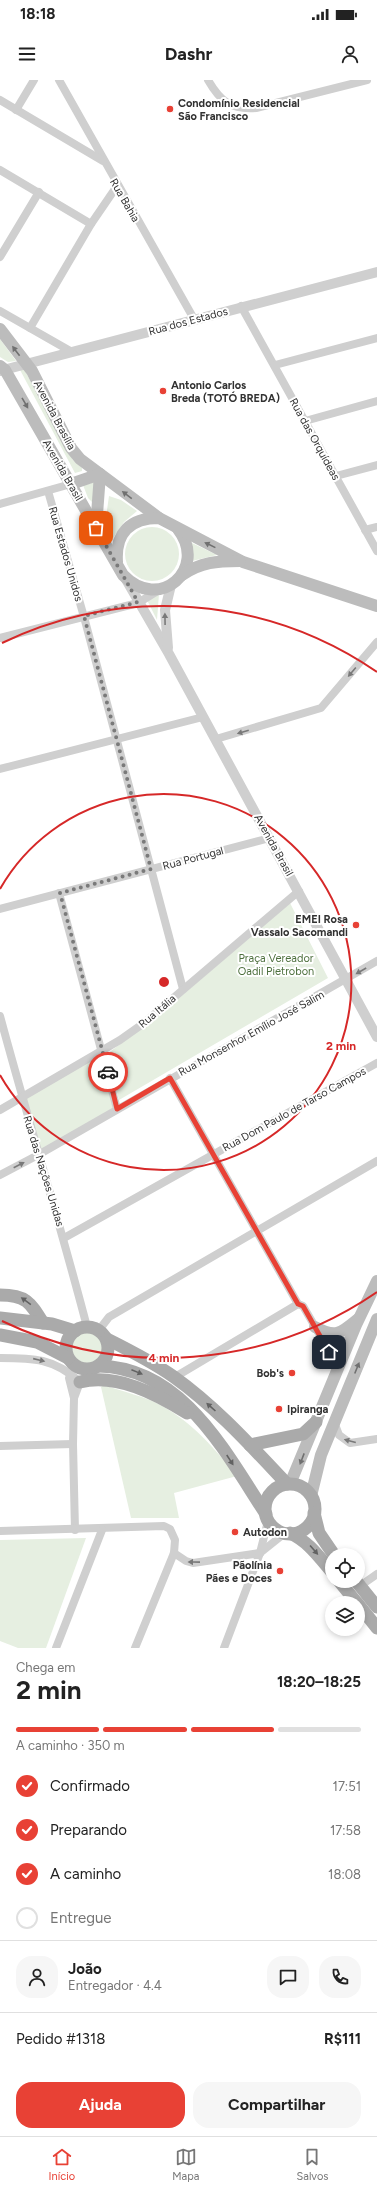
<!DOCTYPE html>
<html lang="pt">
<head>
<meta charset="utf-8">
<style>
  :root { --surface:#fff; --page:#f6f6f6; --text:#222; --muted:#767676; --line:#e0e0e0; --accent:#e84135 }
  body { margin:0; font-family:Figtree,sans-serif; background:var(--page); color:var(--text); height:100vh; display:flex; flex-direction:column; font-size:15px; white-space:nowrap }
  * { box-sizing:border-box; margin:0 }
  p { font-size:13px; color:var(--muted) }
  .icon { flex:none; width:22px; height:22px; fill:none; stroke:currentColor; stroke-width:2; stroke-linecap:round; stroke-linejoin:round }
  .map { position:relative; height:1568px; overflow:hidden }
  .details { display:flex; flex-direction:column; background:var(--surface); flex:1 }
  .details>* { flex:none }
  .buttons { position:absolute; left:325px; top:1468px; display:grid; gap:8px }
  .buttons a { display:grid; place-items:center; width:40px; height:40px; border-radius:50%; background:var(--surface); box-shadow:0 2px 6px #0003; font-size:20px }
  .pin { position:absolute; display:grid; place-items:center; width:34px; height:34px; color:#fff; margin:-17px; border-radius:8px; box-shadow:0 2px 6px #0006 }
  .courier { position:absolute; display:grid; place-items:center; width:40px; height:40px; margin:-20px; border:3px solid #e84135; border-radius:50%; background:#fff; color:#222; box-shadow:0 1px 5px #0007 }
  .headline em { font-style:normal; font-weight:700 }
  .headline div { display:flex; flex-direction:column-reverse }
  .headline { display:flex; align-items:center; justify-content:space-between; height:68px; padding:0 16px }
  h1 { font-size:26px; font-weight:700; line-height:30px }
  .bar { display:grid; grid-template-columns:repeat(4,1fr); gap:6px 4px; align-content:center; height:48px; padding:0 16px }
  .bar i { height:5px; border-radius:3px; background:var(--line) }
  .bar .on { background:var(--accent) }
  .bar p { grid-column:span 4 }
  .line { display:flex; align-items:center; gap:10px; padding:0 16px; border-top:1px solid var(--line) }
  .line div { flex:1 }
  .round { display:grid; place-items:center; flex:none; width:42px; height:42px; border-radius:16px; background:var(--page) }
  ol { padding:0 16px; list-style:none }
  li { display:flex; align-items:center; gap:12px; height:44px }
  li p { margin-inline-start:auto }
  li .icon { padding:4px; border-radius:50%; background:var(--accent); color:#fff; stroke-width:4 }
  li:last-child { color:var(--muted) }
  li i { width:22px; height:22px; border:2px solid var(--line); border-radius:50% }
  .cta { display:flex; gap:8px; margin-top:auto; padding:8px 16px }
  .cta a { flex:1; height:46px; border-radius:16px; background:var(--accent); color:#fff; font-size:16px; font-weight:700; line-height:46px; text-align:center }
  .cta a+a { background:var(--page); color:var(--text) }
  .status { display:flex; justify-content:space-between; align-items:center; height:28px; padding:0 20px; background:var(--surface); direction:ltr }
  .status svg { height:11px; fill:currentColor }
  header { display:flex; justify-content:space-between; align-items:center; height:52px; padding:0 16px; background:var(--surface); font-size:18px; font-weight:700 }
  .menu { display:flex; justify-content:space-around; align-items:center; height:56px; border-top:1px solid var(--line); background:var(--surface); font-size:11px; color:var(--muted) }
  .menu a { display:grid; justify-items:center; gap:2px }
  .menu .on { color:var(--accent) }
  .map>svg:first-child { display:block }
  .green { fill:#e6efe1 }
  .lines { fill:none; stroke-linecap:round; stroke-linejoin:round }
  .minor { stroke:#cfcfcf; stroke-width:8 }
  .tertiary { stroke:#cfcfcf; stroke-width:10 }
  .secondary { stroke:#bcbcbc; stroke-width:12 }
  .primary { stroke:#aaa; stroke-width:13 }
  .oneway { fill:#707070 }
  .oneway2 { fill:#797979 }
  .oneway3 { fill:#626262 }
  .done { stroke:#7a7a7a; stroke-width:4; stroke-dasharray:0 7.2 }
  .route { stroke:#e84135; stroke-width:5 }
  .ring { fill:none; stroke:#d62828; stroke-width:2 }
  .poi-dot { fill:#e84135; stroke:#fff; stroke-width:1.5 }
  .labels { text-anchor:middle; stroke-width:4; stroke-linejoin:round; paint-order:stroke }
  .poi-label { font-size:11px; font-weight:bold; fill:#323232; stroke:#fff; text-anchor:start }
  .street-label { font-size:11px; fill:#323232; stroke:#fff }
  .park-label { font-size:11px; fill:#4e703e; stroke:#fff }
  .centre { fill:#d62828; stroke:#fff; stroke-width:2 }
  .ring-label { font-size:12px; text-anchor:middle; font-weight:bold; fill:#d62828; stroke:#fff; stroke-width:4; stroke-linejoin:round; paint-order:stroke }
</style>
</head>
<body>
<div class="status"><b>18:18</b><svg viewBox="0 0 49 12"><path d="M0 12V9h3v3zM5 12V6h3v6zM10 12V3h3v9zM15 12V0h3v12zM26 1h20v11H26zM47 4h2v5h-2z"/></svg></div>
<header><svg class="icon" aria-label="menu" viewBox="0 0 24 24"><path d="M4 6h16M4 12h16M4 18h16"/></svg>Dashr<svg class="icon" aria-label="person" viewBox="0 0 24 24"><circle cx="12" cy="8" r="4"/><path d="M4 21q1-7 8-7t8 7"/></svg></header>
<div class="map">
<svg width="377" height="1568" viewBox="0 0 377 1568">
  <rect width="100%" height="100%" fill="#fff"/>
  <!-- green -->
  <g class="green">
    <path d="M 0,259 L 16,281 L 8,282 L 0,277 Z"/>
    <path d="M 19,288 L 24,289 L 73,380 L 82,388 L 82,391 L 75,393 Z"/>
    <path d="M 96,402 L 93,423 L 88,418 L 83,405 Z"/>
    <path d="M 109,416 L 121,420 L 137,431 L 124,442 L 111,461 L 105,444 Z"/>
    <circle cx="152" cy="474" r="27"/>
    <path d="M 192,463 L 217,475 L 192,481 Z"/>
    <path d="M 159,514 L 157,540 L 147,520 Z"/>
    <path d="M 290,823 L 328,898 L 119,1020 L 107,974 L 165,930 Z"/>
    <path d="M 100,975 L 113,1028 L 40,1071 L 25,1019 Z"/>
    <circle cx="87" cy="1268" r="16"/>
    <path d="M 104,1305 C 123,1312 145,1316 162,1326 C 193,1343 215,1369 237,1396 L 174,1413 L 179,1438 L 131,1438 L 101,1307 Z"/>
    <path d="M 86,1458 L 46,1568 L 18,1568 L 0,1561 L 0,1460 Z"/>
  </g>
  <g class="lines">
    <!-- minor -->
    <g class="minor">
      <path d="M 59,0 L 194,239"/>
      <path d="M 208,0 C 220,21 231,30 256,28 L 367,0"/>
      <path d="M 0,20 L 103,81"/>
      <path d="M 16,30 L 34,0"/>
      <path d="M 0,90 L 91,144"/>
      <path d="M 0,177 L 39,112"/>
      <path d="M 241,226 L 377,471"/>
      <path d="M 0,231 L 72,272"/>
      <path d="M 30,248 L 91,144 L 117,106"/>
      <path d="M 275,285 L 377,258"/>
      <path d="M 305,341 L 377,321"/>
      <path d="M 336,396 L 377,385"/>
      <path d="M 48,411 L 84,537 L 183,909"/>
      <path d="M 0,424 L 71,404"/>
      <path d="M 365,450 L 377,447"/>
      <path d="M 0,558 L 138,523 L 159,510"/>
      <path d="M 216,659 L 321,628 L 377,562"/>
      <path d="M 0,689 L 203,637"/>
      <path d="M 59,813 L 117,1029"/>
      <path d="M 0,829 L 270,758"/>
      <path d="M 0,936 C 28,1040 60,1143 87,1247"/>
      <path d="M 170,998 L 298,1224 L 303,1226 L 339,1288"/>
      <path d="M 0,1030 L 120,960 L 144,943 L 299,811"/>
      <path d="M 0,1095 L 38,1075 L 377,881"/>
      <path d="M 64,1158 L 377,983"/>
      <path d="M 99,1250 L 109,1237 L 377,1081"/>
      <path d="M 0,1278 C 33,1278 54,1278 80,1302"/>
      <path d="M 175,1297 L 298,1224"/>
      <path d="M 74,1318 L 69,1298 L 74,1284"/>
      <path d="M 334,1342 L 339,1355 L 350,1363 L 377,1359"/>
      <path d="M 0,1366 L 73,1364"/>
      <path d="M 75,1450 L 73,1364 L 74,1318 L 80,1302 L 94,1288"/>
      <path d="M 0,1451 L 164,1446 L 170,1449 L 175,1460 L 174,1473 L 135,1568"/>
      <path d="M 174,1473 L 186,1481 L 193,1483 L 260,1473"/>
      <path d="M 260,1473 L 285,1453"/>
      <path d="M 360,1506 L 377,1494"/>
      <path d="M 56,1568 L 102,1450"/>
      <path d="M 224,1568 L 260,1473 L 268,1441"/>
    </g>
    <!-- tertiary -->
    <g class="tertiary">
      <path d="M 0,291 L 377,192"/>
      <path d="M 124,496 L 169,574 L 377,957"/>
      <path d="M 168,568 L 165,530 L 171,505"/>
    </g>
    <!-- secondary -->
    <g class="secondary">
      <path d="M 0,249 L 32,291 L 71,368 L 80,379 L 159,438"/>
      <path d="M 0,286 L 5,290 L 123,495 C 159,533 209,489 178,449"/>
      <path d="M 71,404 L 100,394 L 96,448"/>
      <path d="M 117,482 C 115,453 130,438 159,438 L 243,482 L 377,526"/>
      <path d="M 182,495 C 201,482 217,481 240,481"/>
      <path d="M 315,1247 C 336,1258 340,1254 358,1239"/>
      <path d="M 290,1404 L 356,1245 L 377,1201"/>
      <path d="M 311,1416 L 321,1375 L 377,1239"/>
    </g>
    <!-- primary -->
    <g class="primary">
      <path d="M 0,1215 C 26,1215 30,1222 43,1243"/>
      <path d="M 0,1238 L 52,1244 L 75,1251"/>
      <circle cx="87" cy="1268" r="21"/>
      <path d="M 0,1255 L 37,1262 L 68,1278"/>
      <path d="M 107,1259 C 129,1270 153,1282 174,1297 C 216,1327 251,1366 287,1404"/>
      <path d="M 99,1286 C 183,1288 225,1372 266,1434"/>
      <path d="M 80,1302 C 117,1293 156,1314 187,1333"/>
      <path d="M 250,1365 L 303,1354 L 316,1342"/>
      <circle cx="290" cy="1429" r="25"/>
      <path d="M 314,1433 L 319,1453 L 334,1475"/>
      <path d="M 290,1453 C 309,1462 319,1477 332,1492"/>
      <path d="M 339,1501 L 357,1523"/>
      <path d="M 356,1501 L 377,1527"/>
      <path d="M 358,1524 L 377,1548"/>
    </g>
  </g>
  <!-- one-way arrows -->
  <defs><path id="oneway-solid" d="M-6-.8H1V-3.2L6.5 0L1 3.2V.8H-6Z"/></defs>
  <g class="oneway">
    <use href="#oneway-solid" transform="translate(16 271) rotate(-127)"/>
    <use href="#oneway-solid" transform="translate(25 323) rotate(60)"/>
    <use href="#oneway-solid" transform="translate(127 415) rotate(-143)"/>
    <use href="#oneway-solid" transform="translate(210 465) rotate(-154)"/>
    <use href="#oneway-solid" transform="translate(357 1288) rotate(-68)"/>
    <use href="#oneway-solid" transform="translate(302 1379) rotate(111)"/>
  </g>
  <g class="oneway2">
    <use href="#oneway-solid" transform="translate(165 539) rotate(-91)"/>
    <use href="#oneway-solid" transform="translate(352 592) rotate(130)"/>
    <use href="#oneway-solid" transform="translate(243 652) rotate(164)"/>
    <use href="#oneway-solid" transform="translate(361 891) rotate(150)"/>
    <use href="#oneway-solid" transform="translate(19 1085) rotate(-27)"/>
    <use href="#oneway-solid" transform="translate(39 1280) rotate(13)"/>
    <use href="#oneway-solid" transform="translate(350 1361) rotate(-165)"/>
    <use href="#oneway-solid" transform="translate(194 1482) rotate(-179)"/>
  </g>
  <g class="oneway3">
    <use href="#oneway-solid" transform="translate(26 1221) rotate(-144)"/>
    <use href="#oneway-solid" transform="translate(137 1292) rotate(22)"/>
    <use href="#oneway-solid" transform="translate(211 1327) rotate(-138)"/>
    <use href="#oneway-solid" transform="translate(230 1380) rotate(57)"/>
    <use href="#oneway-solid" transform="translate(314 1470) rotate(49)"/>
  </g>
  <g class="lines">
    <!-- done -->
    <path class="done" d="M 96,448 L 138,522 L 84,536 L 151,789 L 60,813 L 108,992"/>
    <!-- route -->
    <path class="route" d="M 108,992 L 117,1029 L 170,998 L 298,1224 L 303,1226 L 329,1272"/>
  </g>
  <!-- distance rings -->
  <g class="ring">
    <path d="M0 809A188 188 0 1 1 0 995"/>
    <path d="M377 1212A376 376 0 0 1 2 1241M2 563A376 376 0 0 1 377 592"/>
  </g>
  <!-- markers -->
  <g class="poi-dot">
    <circle cx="170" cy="29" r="4"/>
    <circle cx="163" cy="311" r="4"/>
    <circle cx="356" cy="845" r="4"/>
    <circle cx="292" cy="1293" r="4"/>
    <circle cx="279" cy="1329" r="4"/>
    <circle cx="235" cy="1452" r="4"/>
    <circle cx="280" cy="1491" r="4"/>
  </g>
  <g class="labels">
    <!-- poi labels -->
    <g class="poi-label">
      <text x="178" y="27">Condomínio Residencial<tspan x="178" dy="13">São Francisco</tspan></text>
      <text x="171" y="309">Antonio Carlos<tspan x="171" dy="13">Breda (TOTÓ BREDA)</tspan></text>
      <text x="348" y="843" text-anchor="end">EMEI Rosa<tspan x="348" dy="13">Vassalo Sacomandi</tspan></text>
      <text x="284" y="1297" text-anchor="end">Bob's</text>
      <text x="287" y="1333">Ipiranga</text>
      <text x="243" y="1456">Autodon</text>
      <text x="272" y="1489" text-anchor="end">Pãolínia<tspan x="272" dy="13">Pães e Doces</tspan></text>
    </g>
    <!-- street labels -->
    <g class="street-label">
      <text transform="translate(125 120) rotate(60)" y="4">Rua Bahia</text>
      <text transform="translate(188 241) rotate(-15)" y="4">Rua dos Estados</text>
      <text transform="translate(55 335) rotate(62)" y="4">Avenida Brasília</text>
      <text transform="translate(315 359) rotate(61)" y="4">Rua das Orquídeas</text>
      <text transform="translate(63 390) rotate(60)" y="4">Avenida Brasil</text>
      <text transform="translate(66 474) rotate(74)" y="4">Rua Estados Unidos</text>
      <text transform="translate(274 765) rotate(61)" y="4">Avenida Brasil</text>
      <text transform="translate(193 778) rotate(-15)" y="4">Rua Portugal</text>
      <text transform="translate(157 931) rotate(-40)" y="4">Rua Itália</text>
      <text transform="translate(251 953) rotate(-29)" y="4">Rua Monsenhor Emílio José Salim</text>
      <text transform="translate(294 1029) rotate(-29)" y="4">Rua Dom Paulo de Tarso Campos</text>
      <text transform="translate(44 1091) rotate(73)" y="4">Rua das Nações Unidas</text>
    </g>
    <!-- park labels -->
    <g class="park-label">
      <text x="276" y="882">Praça Vereador<tspan x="276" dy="13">Oadil Pietrobon</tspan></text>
    </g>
  </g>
  <circle cx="164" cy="902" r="6" class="centre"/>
  <g class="ring-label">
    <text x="341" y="970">2 min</text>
    <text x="164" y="1282">4 min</text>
  </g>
</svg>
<div class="buttons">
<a><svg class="icon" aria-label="locate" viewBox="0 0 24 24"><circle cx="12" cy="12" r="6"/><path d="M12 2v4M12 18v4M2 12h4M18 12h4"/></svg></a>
<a><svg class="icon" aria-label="layers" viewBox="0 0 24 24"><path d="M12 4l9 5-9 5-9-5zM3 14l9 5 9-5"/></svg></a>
</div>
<div class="pin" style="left:96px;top:448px;background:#ea580c"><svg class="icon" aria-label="bag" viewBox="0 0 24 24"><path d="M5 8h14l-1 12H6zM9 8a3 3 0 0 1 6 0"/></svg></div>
<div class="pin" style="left:329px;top:1272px;background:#1f2937"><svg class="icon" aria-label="home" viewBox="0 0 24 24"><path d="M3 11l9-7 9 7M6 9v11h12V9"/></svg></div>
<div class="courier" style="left:108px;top:992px"><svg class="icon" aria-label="car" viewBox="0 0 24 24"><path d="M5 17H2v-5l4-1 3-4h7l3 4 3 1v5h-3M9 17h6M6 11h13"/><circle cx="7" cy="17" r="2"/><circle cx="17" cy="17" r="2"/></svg></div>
</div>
<section class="details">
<div class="headline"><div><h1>2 min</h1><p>Chega em</p></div><em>18:20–18:25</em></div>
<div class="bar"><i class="on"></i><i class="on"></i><i class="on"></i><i></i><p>A caminho · 350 m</p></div>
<ol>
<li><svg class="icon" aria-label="check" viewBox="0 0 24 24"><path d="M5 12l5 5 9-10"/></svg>Confirmado<p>17:51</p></li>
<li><svg class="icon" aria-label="check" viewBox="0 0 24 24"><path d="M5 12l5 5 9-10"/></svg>Preparando<p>17:58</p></li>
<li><svg class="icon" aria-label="check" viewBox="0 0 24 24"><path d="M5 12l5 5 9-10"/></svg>A caminho<p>18:08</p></li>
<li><i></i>Entregue</li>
</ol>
<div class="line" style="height:72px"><a class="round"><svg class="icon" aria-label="person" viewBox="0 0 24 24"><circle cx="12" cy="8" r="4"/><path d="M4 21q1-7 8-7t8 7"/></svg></a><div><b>João</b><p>Entregador · 4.4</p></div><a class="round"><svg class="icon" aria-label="chat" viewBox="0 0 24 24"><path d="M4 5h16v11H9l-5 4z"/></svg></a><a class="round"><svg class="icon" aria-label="phone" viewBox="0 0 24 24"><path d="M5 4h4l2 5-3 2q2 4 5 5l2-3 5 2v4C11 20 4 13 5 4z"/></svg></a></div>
<div class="line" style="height:52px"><div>Pedido #1318</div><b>R$111</b></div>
<div class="cta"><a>Ajuda</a><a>Compartilhar</a></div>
</section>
<nav class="menu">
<a class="on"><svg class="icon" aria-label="home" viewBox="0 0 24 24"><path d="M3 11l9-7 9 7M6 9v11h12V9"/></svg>Início</a>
<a><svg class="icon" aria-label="map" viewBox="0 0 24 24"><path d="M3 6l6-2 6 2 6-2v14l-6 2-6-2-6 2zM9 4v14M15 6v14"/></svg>Mapa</a>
<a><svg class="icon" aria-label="saved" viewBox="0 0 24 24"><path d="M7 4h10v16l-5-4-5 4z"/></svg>Salvos</a>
</nav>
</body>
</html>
